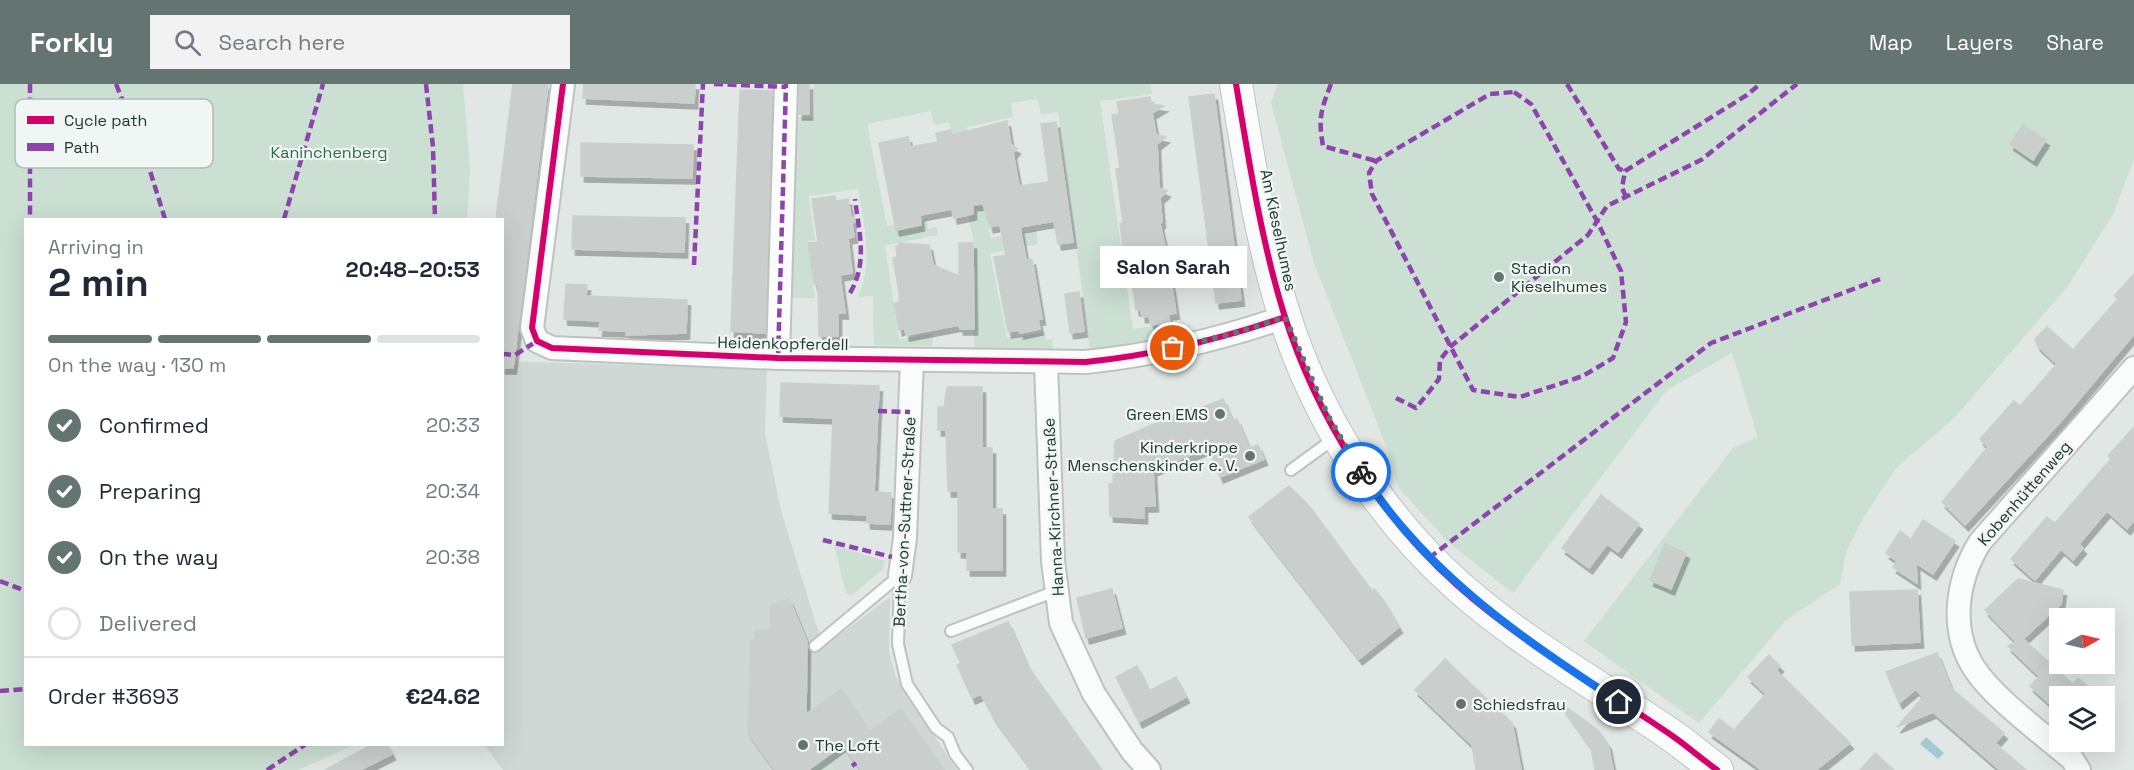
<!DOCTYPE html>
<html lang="en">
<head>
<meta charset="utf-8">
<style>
  :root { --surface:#fff; --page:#f2f2f3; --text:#1f2937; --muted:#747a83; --line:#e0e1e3; --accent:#647571 }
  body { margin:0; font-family:"Space Grotesk",sans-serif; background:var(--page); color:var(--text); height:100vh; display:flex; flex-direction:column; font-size:22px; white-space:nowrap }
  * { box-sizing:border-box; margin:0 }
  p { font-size:20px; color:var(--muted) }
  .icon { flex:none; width:33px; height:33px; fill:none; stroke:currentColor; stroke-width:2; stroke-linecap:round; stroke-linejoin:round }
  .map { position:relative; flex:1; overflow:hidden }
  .sheet { position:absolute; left:24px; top:134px; width:480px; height:528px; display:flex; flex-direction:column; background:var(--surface); border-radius:0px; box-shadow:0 6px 24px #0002 }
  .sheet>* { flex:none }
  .needle { width:39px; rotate:82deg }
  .controls { position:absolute; left:2049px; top:524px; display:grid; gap:12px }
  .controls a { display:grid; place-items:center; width:66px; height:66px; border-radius:0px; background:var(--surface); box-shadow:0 6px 24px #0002; font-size:30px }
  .pin { position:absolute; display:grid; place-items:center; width:51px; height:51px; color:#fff; margin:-26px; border:3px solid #fff; border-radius:50%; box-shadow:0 2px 6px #0007 }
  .courier { position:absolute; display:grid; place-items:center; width:60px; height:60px; margin:-30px; border:4px solid #1a73e8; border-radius:50%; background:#fff; color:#222; box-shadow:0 2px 8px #0007 }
  .bubble { position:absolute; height:42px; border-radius:0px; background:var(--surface); box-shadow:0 6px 24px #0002; font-size:20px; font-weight:700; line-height:42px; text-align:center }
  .overview em { font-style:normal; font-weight:700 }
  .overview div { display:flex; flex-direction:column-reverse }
  .overview { display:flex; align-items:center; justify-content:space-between; height:102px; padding:0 24px }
  h1 { font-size:39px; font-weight:700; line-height:45px }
  .bar { display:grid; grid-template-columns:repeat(4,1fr); gap:9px 6px; align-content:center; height:72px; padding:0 24px }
  .bar i { height:8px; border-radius:4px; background:var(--line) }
  .bar .on { background:var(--accent) }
  .bar p { grid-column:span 4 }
  .line { display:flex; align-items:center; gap:15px; padding:0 24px; border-top:2px solid var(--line) }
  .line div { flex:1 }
  ol { padding:0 24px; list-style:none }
  li { display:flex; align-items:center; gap:18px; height:66px }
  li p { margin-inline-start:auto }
  li .icon { padding:6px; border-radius:50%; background:var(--accent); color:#fff; stroke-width:4 }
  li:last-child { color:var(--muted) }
  li i { width:33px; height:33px; border:3px solid var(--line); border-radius:50% }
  header { display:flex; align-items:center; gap:36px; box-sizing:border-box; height:84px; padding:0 30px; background:var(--accent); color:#fff }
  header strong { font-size:28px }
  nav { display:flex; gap:33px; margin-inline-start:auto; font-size:21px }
  .search { width:420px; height:54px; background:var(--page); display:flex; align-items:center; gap:15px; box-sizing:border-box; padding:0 21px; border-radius:0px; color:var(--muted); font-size:22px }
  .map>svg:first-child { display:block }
  .built { fill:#cfd8d4 }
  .green { fill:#cbdfd2 }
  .water { fill:#a3cad2 }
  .building { fill:#cacfcd; stroke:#cad0cd; stroke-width:1.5; filter:url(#shadow) }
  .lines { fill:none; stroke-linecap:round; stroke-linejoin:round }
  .lane-casing { stroke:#bec3c1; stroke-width:14 }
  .street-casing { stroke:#bec3c1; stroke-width:26 }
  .secondary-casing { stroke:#bec4c2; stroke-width:34 }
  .lane { stroke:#fafbfb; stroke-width:10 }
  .street { stroke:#fafbfb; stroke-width:22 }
  .secondary { stroke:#fafbfb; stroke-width:32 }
  .quiet { stroke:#8e44ad; stroke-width:4.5; stroke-dasharray:9 4.5; stroke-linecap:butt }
  .cycleway-casing { stroke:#eff6f3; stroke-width:10 }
  .cycleway { stroke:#d6006c; stroke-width:6 }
  .done { stroke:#647571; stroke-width:6; stroke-dasharray:0 10.8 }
  .route { stroke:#1a73e8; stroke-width:8 }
  .poi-dot { fill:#647571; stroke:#eff6f3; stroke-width:2 }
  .labels { text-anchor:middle; stroke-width:4.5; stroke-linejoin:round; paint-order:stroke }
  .park-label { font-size:16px; fill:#2e6c49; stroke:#eff6f3 }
  .street-label { font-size:16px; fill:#213833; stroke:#eff6f3 }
  .poi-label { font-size:16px; fill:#213833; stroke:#eff6f3; text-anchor:start }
  .key { fill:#eff6f3; stroke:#b1bdb9; stroke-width:1.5 }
  .key-label { font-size:16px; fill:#213833 }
</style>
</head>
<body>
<header>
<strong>Forkly</strong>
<div class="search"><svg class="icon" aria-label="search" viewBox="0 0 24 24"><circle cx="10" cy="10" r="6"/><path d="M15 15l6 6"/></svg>Search here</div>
<nav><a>Map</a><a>Layers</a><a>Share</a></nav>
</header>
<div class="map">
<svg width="2134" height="686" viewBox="0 0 2134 686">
  <defs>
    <filter id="shadow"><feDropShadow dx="3.5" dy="6" stdDeviation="0" flood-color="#0004"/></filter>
  </defs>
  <rect width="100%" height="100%" fill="#e1e7e4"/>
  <!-- built -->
  <path class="built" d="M 503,277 L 767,285 L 765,350 L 781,426 L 823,563 L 890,513 L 889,568 L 896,593 L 957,686 L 503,686 L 484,660 L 502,660 Z"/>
  <!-- green -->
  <g class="green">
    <path d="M 0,0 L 463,0 L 470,84 L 467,135 L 26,135 L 26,660 L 356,660 L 298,686 L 0,686 Z"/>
    <path d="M 814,0 L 1150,0 L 1152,10 L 1100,17 L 1133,245 L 1180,238 L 1181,250 L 1135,261 L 1090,265 L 1058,28 L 1041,31 L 1038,15 L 1011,19 L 1013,33 L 967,43 L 991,154 L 1036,146 L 1038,160 L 990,169 L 1007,254 L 1045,248 L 1046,256 L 1052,255 L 1053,264 L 1047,268 L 974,264 L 974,159 L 949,38 L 934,41 L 931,27 L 867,40 L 887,142 L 927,135 L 928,145 L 937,143 L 938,151 L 885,161 L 899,256 L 933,249 L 932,262 L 874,261 L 873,212 L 858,213 C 874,178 864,141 858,105 L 809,112 L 815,156 L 807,157 L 815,214 L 792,214 L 797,33 L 813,33 Z"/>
    <path d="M 1278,0 L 2134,0 L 2134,76 L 2113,130 L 2068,202 L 1954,334 L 1896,384 L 1863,434 L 1846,468 L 1840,500 L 1786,536 L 1699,639 L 1584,557 L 1733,364 L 1758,353 L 1732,269 L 1667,306 L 1513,509 L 1449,459 L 1398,403 L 1387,364 L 1314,179 L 1271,19 Z"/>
    <path d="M 834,461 L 885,477 L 882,486 L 851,512 L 846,509 Z"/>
    <path d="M 826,673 L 835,686 L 808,686 Z"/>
  </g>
  <!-- water -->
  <path class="water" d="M 1926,653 L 1944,669 L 1938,675 L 1920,660 Z"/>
  <!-- building -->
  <g class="building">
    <path d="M 513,0 L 548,0 L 513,284 L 502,284 L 502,135 L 496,135 Z"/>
    <path d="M 584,0 L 695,0 L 694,19 L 583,14 Z"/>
    <rect x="799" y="0" width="10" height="30"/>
    <path d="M 740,6 L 772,7 L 765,249 L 731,247 Z"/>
    <path d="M 1214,10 L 1241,216 L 1216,219 L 1189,13 Z"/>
    <path d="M 1150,13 L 1151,20 L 1164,22 L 1152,29 L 1156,51 L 1166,53 L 1157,60 L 1159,104 L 1167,107 L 1160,114 L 1162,138 L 1160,140 L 1169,181 L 1177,185 L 1170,190 L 1176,229 L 1168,230 L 1170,238 L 1151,241 L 1149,232 L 1142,233 L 1141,225 L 1136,226 L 1128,168 L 1124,169 L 1120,140 L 1123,139 L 1116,85 L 1120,84 L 1112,31 L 1119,30 L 1117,18 Z"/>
    <path d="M 1007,37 L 1011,61 L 1017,64 L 1013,69 L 1019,102 L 1049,98 L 1041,40 L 1056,38 L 1073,158 L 1058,160 L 1054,137 L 1020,143 L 1026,176 L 1032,175 L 1042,235 L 1038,235 L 1040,245 L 1020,249 L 1020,246 L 1008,248 L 994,173 L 1006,171 L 1000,141 L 990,143 L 983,120 L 973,121 L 973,130 L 954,134 L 952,125 L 920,131 L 921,141 L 896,146 L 879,59 L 908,53 L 910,63 L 938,58 L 936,49 L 951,46 L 952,51 Z"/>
    <path d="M 2023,41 L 2046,56 L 2033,76 L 2010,60 Z"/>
    <path d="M 581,59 L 693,61 L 692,94 L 581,92 Z"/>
    <path d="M 835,112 L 836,117 L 848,115 L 851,133 L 855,135 L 852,140 L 854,153 L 848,154 L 852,189 L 840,191 L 845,229 L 838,229 L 838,252 L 819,252 L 818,200 L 814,200 L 808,159 L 818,158 L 812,115 Z"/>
    <path d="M 573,132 L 685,134 L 684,168 L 572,165 Z"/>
    <path d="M 899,159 L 929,161 L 933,181 L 959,192 L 959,159 L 973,159 L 974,245 L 960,245 L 959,241 L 906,251 L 905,244 L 899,246 L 894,219 L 899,219 L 899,208 L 893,174 L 897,173 L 896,162 L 899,162 Z"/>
    <path d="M 2134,190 L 2134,250 L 2062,336 L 1965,441 L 1942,418 L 1988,363 L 1980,355 L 2014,317 L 2020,322 L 2057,280 L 2037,261 L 2035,255 L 2047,243 L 2073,266 L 2118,215 L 2114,212 Z"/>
    <path d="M 566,200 L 587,201 L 586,212 L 687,216 L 686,249 L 626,251 L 626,247 L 599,246 L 600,237 L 564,235 Z"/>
    <path d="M 1079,208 L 1084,247 L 1070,249 L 1065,210 Z"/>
    <path d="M 781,299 L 879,302 L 874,408 L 891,409 L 890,440 L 867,439 L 867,431 L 829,429 L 833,334 L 780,332 Z"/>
    <path d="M 947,303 L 982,303 L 982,364 L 992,364 L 992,425 L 1002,425 L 1002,486 L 967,486 L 967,468 L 958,468 L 958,407 L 948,407 L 946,346 L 938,346 L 938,323 L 944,323 Z"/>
    <path d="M 1223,315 L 1232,336 L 1237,335 L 1249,364 L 1258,361 L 1264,375 L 1220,393 L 1208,364 L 1153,386 L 1155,422 L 1144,422 L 1144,434 L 1110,432 L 1109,400 L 1113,400 L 1115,357 L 1191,324 L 1193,327 Z"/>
    <path d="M 2134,343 L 2134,436 L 2127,445 L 2107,427 L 2079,460 L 2083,464 L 2073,476 L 2061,465 L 2035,496 L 2011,475 L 2047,433 L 2055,439 L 2111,375 L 2108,372 Z"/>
    <path d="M 1289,402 L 1310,423 L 1372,507 L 1374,505 L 1384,517 L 1399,543 L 1359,575 L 1249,433 Z"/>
    <path d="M 1601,411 L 1639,440 L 1618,468 L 1607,460 L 1589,484 L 1562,464 Z"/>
    <path d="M 1923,436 L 1955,457 L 1933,490 L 1916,479 L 1917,499 L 1893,483 L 1897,477 L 1886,469 L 1900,447 L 1911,455 Z"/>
    <path d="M 1665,460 L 1686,469 L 1671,505 L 1650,496 Z"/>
    <path d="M 2018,495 L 2063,506 L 2061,520 L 2023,555 L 2073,600 L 2078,594 L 2099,612 L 2060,612 L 2060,629 L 2030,602 L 2039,592 L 2008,562 L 2016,558 L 1985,526 Z"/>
    <path d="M 1112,505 L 1122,544 L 1086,554 L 1077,514 Z"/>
    <path d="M 1917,506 L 1920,558 L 1852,561 L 1850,508 Z"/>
    <path d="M 789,515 L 807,558 L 806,630 L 841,605 L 870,647 L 901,625 L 944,686 L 861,686 L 843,661 L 808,686 L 775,686 L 748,649 L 751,556 L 755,556 L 755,547 L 770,547 L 771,521 Z"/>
    <path d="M 1008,538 L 1027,581 L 1102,686 L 1032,686 L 993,633 L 981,610 L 972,614 L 957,581 L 961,579 L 952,561 Z"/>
    <path d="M 1937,569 L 1951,604 L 2004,649 L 1995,659 L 2026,686 L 2000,686 L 1933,628 L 1897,643 L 1923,613 L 1916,605 L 1899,619 L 1886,588 Z"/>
    <path d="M 1769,571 L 1780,582 L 1776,586 L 1850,659 L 1816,686 L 1762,686 L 1709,648 L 1719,635 L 1734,646 L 1766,610 L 1748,593 Z"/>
    <path d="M 1445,575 L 1512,639 L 1521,686 L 1476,686 L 1472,661 L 1415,606 Z"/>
    <path d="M 1137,582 L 1149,607 L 1176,593 L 1186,613 L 1139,638 L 1116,593 Z"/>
    <path d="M 1565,622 L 1598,646 L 1608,660 L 1613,686 L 1595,686 L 1591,664 L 1563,624 Z"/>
    <path d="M 373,660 L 387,660 L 392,670 L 360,686 L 325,686 Z"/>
    <path d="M 1875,669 L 1894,686 L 1860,686 Z"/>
  </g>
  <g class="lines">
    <!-- lane casing -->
    <g class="lane-casing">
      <g id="lane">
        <path d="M 1291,386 L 1335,354"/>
        <path d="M 900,491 L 898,560 L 907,600 L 936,644 L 948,653 L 955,670 L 967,686"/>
        <path d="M 951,547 L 1056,507"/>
        <path d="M 815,562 L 900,491"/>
      </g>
    </g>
    <!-- street casing -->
    <g class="street-casing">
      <g id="street">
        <path d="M 563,0 L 532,244 L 537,257 L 552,264 L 778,274 L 1086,278 C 1154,271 1221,255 1285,233"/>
        <path d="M 778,274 L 786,0"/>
        <path d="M 1046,279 L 1053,477 L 1061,539 L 1094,610 L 1132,667 L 1149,686"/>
        <path d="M 900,491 L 905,454 L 912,276"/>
        <path d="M 2079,686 L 2072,675 C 2043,650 1994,615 1974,584 C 1949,545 1957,495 1980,458 L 2134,284"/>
      </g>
    </g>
    <!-- secondary casing -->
    <g class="secondary-casing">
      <path id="secondary" d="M 1236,0 C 1249,77 1261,156 1284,230 C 1316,332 1379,432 1458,502 C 1524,561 1602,603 1674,653 C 1688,663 1702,675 1717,686"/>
    </g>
    <!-- lane -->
    <use href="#lane" class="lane"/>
    <!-- street -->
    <use href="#street" class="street"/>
    <!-- secondary -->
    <use href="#secondary" class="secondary"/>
    <!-- quiet -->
    <g class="quiet">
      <path d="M 30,0 L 30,135"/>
      <path d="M 116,0 L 147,77 L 165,135"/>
      <path d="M 426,0 L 433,63 L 435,135"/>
      <path d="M 714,0 L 786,3"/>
      <path d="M 1331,0 C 1321,26 1318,34 1323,62 L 1376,77"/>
      <path d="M 1567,0 L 1619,85 L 1625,87"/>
      <path d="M 1514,8 L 1531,20 L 1597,137 L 1621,187 L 1626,238 L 1613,274 L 1583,292 L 1520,313 L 1473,306 L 1372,110 L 1369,89 L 1376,77 L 1490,10 Z"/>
      <path d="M 1626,113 L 1622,104 L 1625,87 L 1747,11 L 1760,0"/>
      <path d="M 284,135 L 323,0"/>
      <path d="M 694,181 L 703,0"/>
      <path d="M 850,209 C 868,179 859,148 855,115"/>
      <path d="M 502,270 L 515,271 L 537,257"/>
      <path d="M 778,274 L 786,0"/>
      <path d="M 1396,314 L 1416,324 L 1439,295 L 1440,276 L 1450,263 L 1588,151 L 1607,122 L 1701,76 L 1797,0"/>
      <path d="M 878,327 L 910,328"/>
      <path d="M 823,456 L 892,473"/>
      <path d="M 1429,474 L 1711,259 L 1880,195"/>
      <path d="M 0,497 L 26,507"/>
      <path d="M 0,607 L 26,605"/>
      <path d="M 852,682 L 856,679"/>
      <path d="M 267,686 L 306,660"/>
    </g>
    <!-- cycleway casing -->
    <g class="cycleway-casing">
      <g id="cycleway">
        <path d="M 563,0 L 532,244 L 537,257 L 552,264 L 778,274 L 1086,278 C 1154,271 1221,255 1285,233"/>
        <path d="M 1236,0 C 1249,77 1261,156 1284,230 C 1316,332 1379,432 1458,502 C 1524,561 1602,603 1674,653 C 1688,663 1702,675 1717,686"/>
      </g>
    </g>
    <!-- cycleway -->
    <use href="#cycleway" class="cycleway"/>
  </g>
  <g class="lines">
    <!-- done -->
    <path class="done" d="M 1173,264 L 1232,250 L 1285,233 L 1328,332 L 1361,388"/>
    <!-- route -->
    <path class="route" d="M 1361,388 C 1427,490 1519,552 1619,618"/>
  </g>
  <!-- markers -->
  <g class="poi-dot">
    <circle cx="1499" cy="193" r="6"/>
    <circle cx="1220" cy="330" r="6"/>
    <circle cx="1250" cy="372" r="6"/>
    <circle cx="1461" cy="620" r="6"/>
    <circle cx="803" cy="661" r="6"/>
  </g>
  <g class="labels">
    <!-- park labels -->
    <g class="park-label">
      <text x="329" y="74">Kaninchenberg</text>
    </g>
    <!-- street labels -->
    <g class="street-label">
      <text transform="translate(1279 146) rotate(78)" y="6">Am Kieselhumes</text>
      <text transform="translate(783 259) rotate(1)" y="6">Heidenkopferdell</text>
      <text transform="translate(2024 409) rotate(-49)" y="6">Kobenhüttenweg</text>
      <text transform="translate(1053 423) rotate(-93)" y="6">Hanna-Kirchner-Straße</text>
      <text transform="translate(904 438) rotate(-87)" y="6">Bertha-von-Suttner-Straße</text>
    </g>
    <!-- poi labels -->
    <g class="poi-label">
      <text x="1511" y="190">Stadion<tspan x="1511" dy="18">Kieselhumes</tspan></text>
      <text x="1208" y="336" text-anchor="end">Green EMS</text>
      <text x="1238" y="369" text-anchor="end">Kinderkrippe<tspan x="1238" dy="18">Menschenskinder e. V.</tspan></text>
      <text x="1473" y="626">Schiedsfrau</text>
      <text x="815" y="667">The Loft</text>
    </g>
  </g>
  <!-- legend -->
  <rect x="15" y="15" width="198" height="69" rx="9" class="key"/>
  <rect x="27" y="32" width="27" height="8" fill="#d6006c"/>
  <rect x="27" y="59" width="27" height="8" fill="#8e44ad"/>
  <g class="key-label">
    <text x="64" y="42">Cycle path</text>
    <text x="64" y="69">Path</text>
  </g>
</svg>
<div class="controls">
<a><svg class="needle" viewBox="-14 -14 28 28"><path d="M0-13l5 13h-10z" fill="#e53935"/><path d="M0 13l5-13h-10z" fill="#747a83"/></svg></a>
<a><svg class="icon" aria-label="layers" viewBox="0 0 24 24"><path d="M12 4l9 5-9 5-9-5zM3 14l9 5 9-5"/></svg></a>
</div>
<div class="pin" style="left:1173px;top:264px;background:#ea580c"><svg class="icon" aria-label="bag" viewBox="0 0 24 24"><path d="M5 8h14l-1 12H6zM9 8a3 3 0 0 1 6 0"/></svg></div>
<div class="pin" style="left:1619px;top:618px;background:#1f2937"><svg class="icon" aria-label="home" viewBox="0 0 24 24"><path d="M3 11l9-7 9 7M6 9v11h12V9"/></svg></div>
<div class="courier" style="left:1361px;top:388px"><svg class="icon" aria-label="bike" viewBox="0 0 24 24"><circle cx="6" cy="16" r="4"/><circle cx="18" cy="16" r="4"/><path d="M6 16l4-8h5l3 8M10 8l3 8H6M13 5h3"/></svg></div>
<div class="bubble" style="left:1100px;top:162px;width:147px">Salon Sarah</div>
<section class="sheet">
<div class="overview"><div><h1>2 min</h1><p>Arriving in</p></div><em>20:48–20:53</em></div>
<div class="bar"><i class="on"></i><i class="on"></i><i class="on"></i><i></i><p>On the way · 130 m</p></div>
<ol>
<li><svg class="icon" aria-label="check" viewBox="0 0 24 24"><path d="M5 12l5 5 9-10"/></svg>Confirmed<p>20:33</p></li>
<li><svg class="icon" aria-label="check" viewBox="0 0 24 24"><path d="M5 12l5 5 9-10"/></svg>Preparing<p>20:34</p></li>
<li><svg class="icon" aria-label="check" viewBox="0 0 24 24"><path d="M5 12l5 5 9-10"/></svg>On the way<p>20:38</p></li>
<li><i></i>Delivered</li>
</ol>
<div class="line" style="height:78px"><div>Order #3693</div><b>€24.62</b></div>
</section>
</div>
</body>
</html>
